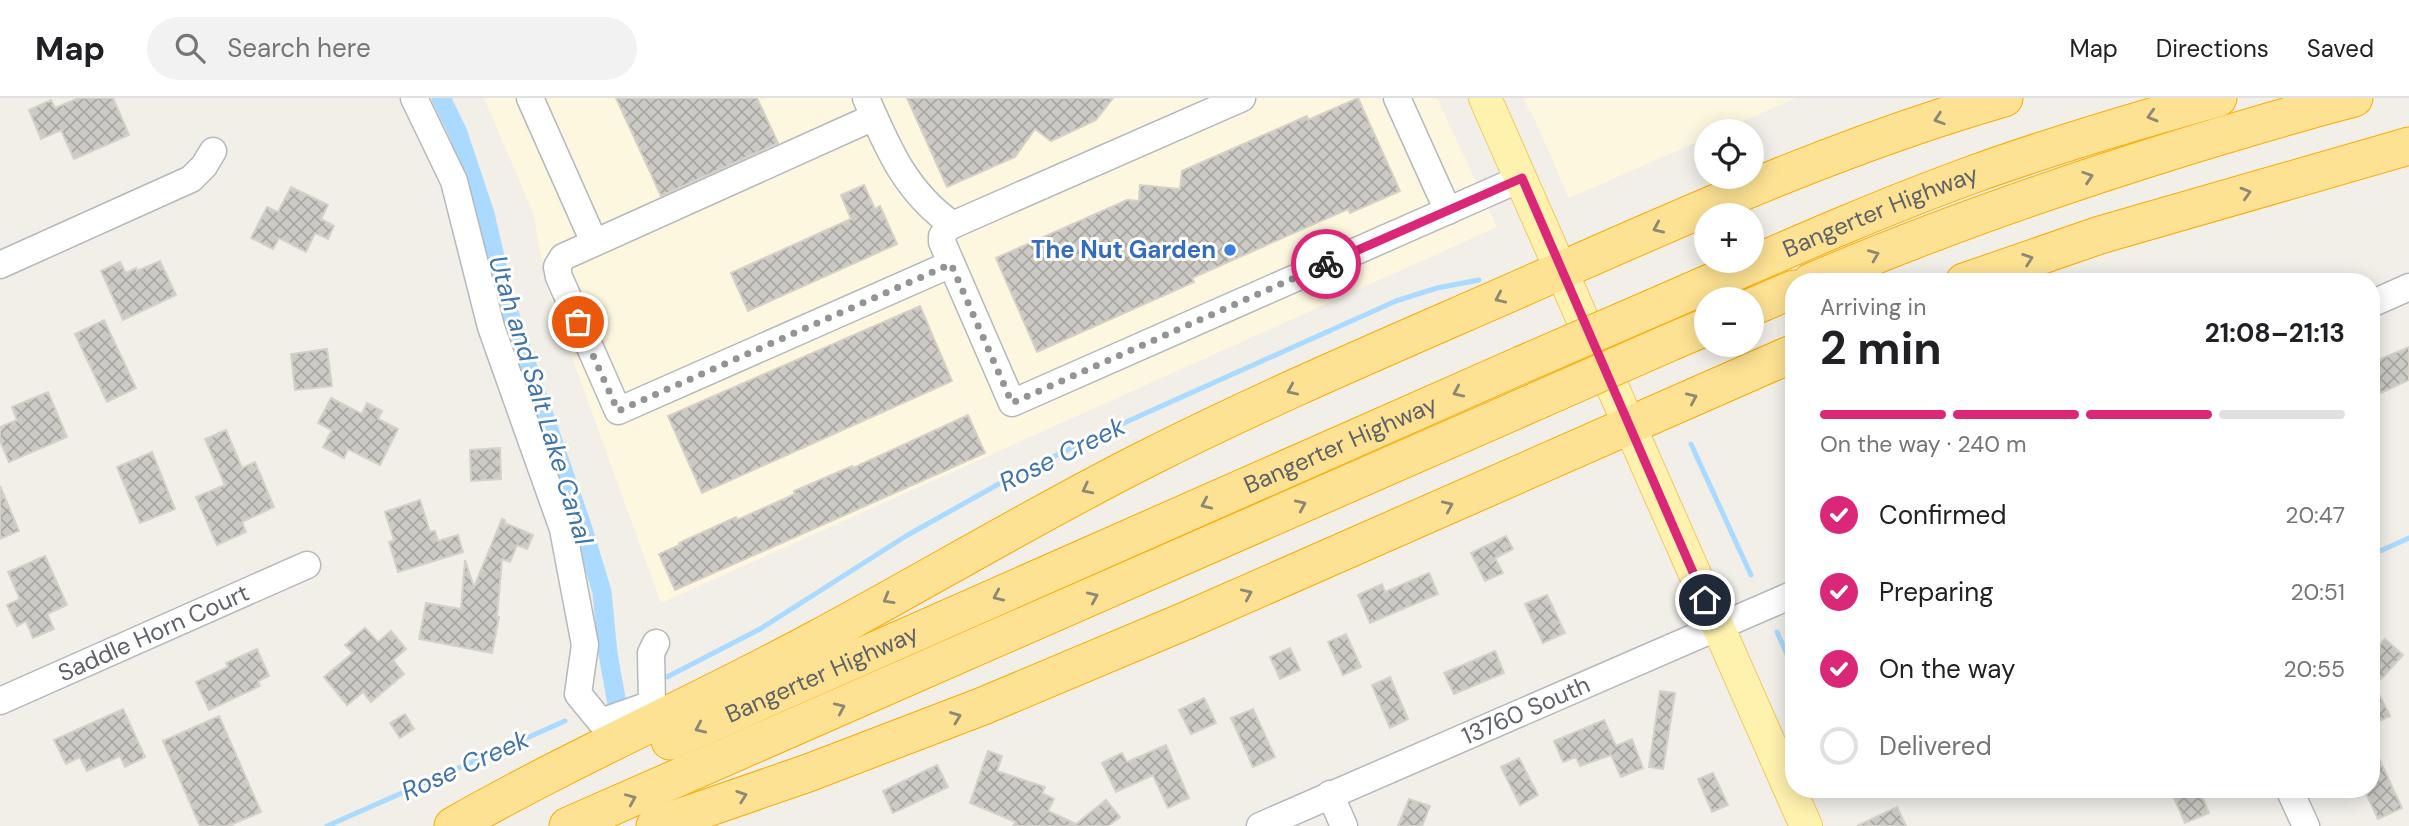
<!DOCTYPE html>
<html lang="en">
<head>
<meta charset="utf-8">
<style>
  :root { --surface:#fff; --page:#f2f2f2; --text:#202124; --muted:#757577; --line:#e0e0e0; --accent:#db2777 }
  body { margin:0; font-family:"DM Sans",sans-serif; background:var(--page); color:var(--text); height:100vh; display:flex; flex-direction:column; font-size:26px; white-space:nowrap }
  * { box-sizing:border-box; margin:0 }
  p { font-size:23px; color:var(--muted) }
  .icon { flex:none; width:38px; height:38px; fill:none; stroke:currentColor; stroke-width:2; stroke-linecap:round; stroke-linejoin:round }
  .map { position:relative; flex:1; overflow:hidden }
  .details { position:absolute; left:1785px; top:175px; width:595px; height:525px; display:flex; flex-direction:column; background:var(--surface); border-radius:28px; box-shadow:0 4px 18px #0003 }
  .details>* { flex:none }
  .fabs { position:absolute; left:1694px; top:21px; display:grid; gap:14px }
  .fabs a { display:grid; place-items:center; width:70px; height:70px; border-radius:50%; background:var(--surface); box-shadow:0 4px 18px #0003; font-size:35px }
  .pin { position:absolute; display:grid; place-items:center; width:60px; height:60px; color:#fff; margin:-30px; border:4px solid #fff; border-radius:50%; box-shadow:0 2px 7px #0007 }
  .courier { position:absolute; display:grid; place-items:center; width:70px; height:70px; margin:-35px; border:5px solid #db2777; border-radius:50%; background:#fff; color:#222; box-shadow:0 2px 9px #0007 }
  .overview em { font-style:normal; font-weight:700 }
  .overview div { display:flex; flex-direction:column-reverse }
  .overview { display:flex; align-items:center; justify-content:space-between; height:119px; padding:0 35px }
  h1 { font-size:46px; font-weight:700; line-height:52px }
  .bar { display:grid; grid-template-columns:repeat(4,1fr); gap:10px 7px; align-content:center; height:84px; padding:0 35px }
  .bar i { height:9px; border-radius:5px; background:var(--line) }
  .bar .selected { background:var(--accent) }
  .bar p { grid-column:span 4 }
  ol { padding:0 35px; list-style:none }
  li { display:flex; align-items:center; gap:21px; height:77px }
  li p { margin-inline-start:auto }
  li .icon { padding:7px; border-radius:50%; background:var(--accent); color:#fff; stroke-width:4 }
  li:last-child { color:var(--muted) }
  li i { width:38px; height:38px; border:4px solid var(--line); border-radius:50% }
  header { display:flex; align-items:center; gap:42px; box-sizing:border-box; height:98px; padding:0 35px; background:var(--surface); border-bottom:2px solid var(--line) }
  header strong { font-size:33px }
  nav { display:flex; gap:38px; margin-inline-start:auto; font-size:24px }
  .search { width:490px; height:63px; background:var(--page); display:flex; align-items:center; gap:18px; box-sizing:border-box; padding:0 24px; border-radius:38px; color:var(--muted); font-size:26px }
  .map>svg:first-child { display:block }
  .commercial { fill:#fef7e0 }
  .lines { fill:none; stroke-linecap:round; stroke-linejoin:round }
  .stream { stroke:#aadaff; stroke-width:5 }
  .canal { stroke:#aadaff; stroke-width:19 }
  .building { fill:url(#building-cross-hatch); stroke:#d6d1c6; stroke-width:2 }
  .minor-casing { stroke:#b5b8bc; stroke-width:29 }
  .major-casing { stroke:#f2c960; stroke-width:34 }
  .highway-casing { stroke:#f9ab00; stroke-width:39 }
  .minor { stroke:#fff; stroke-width:26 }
  .major { stroke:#fff2af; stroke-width:32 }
  .highway { stroke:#fde293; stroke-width:37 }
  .highway-bridge-casing { stroke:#f9ab00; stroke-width:39; stroke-linecap:butt }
  .highway-bridge { stroke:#fde293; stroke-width:37 }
  .oneway { stroke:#8e8975 }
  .done { stroke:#929495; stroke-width:7; stroke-dasharray:0 12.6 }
  .route { stroke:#db2777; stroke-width:9 }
  .shop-dot { fill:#3f7fe0; stroke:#fff; stroke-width:2.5 }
  .labels { text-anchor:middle; stroke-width:6; stroke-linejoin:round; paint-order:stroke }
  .street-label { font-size:24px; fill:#5f6368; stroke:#fff }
  .shop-label { font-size:24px; font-weight:bold; fill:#366cbe; stroke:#fff; text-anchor:end }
  .water-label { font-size:26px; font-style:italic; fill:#4174aa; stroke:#fff }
</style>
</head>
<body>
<header>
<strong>Map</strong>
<div class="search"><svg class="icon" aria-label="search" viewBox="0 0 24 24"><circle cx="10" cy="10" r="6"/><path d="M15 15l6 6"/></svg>Search here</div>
<nav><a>Map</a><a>Directions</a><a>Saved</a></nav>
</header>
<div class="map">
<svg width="2409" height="728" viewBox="0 0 2409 728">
  <defs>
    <pattern id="building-cross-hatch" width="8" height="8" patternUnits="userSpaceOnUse" patternTransform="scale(1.75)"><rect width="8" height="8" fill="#cccac5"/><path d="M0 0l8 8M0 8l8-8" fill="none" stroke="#a9a8a4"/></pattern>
  </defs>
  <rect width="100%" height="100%" fill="#f1efe8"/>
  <!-- commercial -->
  <g class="commercial">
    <path d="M 484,0 L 1437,0 L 1497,129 L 661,505 L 547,190 L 533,114 Z"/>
    <path d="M 1523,0 L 1796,0 L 1721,33 L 1706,33 L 1706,40 L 1569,100 L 1534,20 Z"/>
  </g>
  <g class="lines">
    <!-- stream -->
    <g class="stream">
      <path d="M 1691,346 L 1751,477"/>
      <path d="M 2371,457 L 2409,440"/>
      <path d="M 1777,534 L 1794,572"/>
      <path d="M 667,579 L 760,531 L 906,438 L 1004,383 L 1106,333 L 1396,203 L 1437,190 L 1479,182"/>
      <path d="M 327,728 L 565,623"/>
    </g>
    <!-- canal -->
    <path class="canal" d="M 441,0 L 458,35 L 485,116 L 506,206 L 583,431 L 602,494 L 608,556 L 618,611"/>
  </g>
  <!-- building -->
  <g class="building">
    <path d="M 79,0 L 113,0 L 129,37 L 74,61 L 61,32 L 41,41 L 29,12 L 51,2 L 55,10 Z"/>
    <path d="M 616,0 L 757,0 L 778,45 L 661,98 Z"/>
    <path d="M 907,0 L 1113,0 L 1096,22 L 1051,43 L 1035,31 L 1015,59 L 947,89 Z"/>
    <path d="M 1358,0 L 1400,93 L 1350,115 L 1348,111 L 1192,180 L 1194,184 L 1037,254 L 996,160 L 1127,102 L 1139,103 L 1140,87 L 1180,91 L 1182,73 L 1307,18 L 1308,22 Z"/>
    <path d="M 864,87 L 875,111 L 880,108 L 897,146 L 748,213 L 731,175 L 851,121 L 841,97 Z"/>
    <path d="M 291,89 L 328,107 L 321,121 L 334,128 L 328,141 L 315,135 L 306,154 L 279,140 L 273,151 L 251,140 L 267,109 L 278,114 Z"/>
    <path d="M 160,163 L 176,197 L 123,222 L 101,173 L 120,164 L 126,175 L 136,170 L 137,173 Z"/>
    <path d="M 920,208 L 952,283 L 702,395 L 668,318 Z"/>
    <path d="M 104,222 L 136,290 L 107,304 L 75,236 Z"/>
    <path d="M 2409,249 L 2409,282 L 2381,295 L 2371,274 L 2371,265 Z"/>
    <path d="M 327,251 L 332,288 L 295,292 L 291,256 Z"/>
    <path d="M 48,294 L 67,339 L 9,364 L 0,343 L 0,329 L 17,322 L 12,309 Z"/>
    <path d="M 331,300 L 362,316 L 367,305 L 382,313 L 378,321 L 398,331 L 380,367 L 348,351 L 344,360 L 323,349 L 332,332 L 318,325 Z"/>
    <path d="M 968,317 L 985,355 L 675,492 L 659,456 L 680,447 L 679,445 L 736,419 L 737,422 L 795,396 L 794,393 L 852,368 L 853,370 Z"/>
    <path d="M 226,332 L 242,370 L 255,364 L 274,409 L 242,424 L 246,434 L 217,447 L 196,399 L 225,387 L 205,341 Z"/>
    <path d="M 500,350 L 501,381 L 471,383 L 470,352 Z"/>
    <path d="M 152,354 L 175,411 L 140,425 L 117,369 Z"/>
    <path d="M 0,388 L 19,433 L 0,441 Z"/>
    <path d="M 420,402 L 430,434 L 435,433 L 438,443 L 458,437 L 463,454 L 398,474 L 389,444 L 394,442 L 385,414 Z"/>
    <path d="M 502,421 L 505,422 L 505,425 L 533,437 L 527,451 L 517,447 L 510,464 L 502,461 L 497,519 L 499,519 L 492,555 L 419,541 L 426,505 L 461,511 L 465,462 L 474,489 Z"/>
    <path d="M 1506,438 L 1513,451 L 1495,460 L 1503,475 L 1485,483 L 1471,455 Z"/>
    <path d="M 45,458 L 67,507 L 47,516 L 54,531 L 33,540 L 26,523 L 17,528 L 7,507 L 20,501 L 8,474 Z"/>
    <path d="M 1429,475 L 1438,496 L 1370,525 L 1358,497 L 1382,486 L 1385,494 Z"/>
    <path d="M 1547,497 L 1565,535 L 1543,545 L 1525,506 Z"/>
    <path d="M 365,530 L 378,544 L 391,533 L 406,551 L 393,562 L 404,576 L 371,604 L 363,594 L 347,607 L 324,579 L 353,555 L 345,547 Z"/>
    <path d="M 1346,536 L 1361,569 L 1343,577 L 1328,544 Z"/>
    <path d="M 2385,541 L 2403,557 L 2381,581 L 2371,572 L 2371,557 Z"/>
    <path d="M 1290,550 L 1300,572 L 1280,581 L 1270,559 Z"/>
    <path d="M 257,551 L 269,578 L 258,583 L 260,588 L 209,612 L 196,584 L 228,569 L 226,565 Z"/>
    <path d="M 1495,553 L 1504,575 L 1454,596 L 1444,575 Z"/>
    <path d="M 1390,579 L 1408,621 L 1390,630 L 1372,587 Z"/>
    <path d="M 2371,580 L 2390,618 L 2371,627 Z"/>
    <path d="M 1660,593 L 1675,595 L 1663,671 L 1649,669 Z"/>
    <path d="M 1204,600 L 1216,625 L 1191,636 L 1179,612 Z"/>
    <path d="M 123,611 L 145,659 L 125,669 L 120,658 L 87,673 L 80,659 L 66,666 L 54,642 Z"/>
    <path d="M 1253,611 L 1275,659 L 1253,669 L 1231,620 Z"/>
    <path d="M 405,616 L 414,631 L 400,640 L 390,625 Z"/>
    <path d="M 219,618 L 261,714 L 228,728 L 200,728 L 163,643 Z"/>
    <path d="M 1604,622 L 1616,648 L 1632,641 L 1643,670 L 1621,679 L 1611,657 L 1580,668 L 1576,659 L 1563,664 L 1554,643 Z"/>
    <path d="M 2371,643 L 2402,710 L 2378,721 L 2364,691 L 2371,691 Z"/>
    <path d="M 1166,647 L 1189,700 L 1168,710 L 1153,677 L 1116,694 L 1102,665 L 1122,655 L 1127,664 Z"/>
    <path d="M 988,653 L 1002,658 L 997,673 L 1045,689 L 1042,695 L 1054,701 L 1048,713 L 1076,726 L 1106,702 L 1120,719 L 1108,728 L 1013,728 L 1016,724 L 970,705 Z"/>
    <path d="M 1519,660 L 1538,697 L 1520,707 L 1501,669 Z"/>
    <path d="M 937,667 L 948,689 L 893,715 L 883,693 Z"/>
    <path d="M 1713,675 L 1728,707 L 1712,714 L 1698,681 Z"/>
    <path d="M 2170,691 L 2199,691 L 2209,715 L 2185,725 Z"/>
    <path d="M 1409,701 L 1430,708 L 1422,728 L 1398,728 Z"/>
    <path d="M 1897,709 L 1906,728 L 1857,728 Z"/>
  </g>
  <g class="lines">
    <!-- minor casing -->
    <g class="minor-casing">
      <g id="minor">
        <path d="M 414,0 L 454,83 L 491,229 L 563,431 L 585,547 L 578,596 L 601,624 L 652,606 L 651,555 L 656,545"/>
        <path d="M 530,0 L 594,144"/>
        <path d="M 866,0 C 888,51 906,94 953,127"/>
        <path d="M 1242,0 L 948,129 L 942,138 L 942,144 L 1012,305 L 1522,80"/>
        <path d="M 1397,0 L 1448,113"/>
        <path d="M 874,19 L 563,159 L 557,169 L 559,179 L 618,313 L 951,166"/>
        <path d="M 0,167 L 191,81 L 204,68 L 213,53"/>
        <path d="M 2371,206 L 2409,189"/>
        <path id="s1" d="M 0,603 L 307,467"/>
        <path d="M 2289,691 L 2306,728"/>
        <path d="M 1330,696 L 1344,728"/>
        <path id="s2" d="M 1260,728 L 1794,496"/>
      </g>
    </g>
    <!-- major casing -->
    <g class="major-casing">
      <path id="major" d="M 1485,0 L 1806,728"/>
    </g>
    <!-- highway casing -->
    <g class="highway-casing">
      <g id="highway">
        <path d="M 1811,184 C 1932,132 2055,89 2181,50 C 2238,33 2295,15 2354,0"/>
        <path d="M 1964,184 L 2100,137 L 2409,48"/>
        <path id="s3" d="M 1655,209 C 1761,163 1866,115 1974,76 C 2054,47 2136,23 2218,0"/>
        <path d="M 1752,209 L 1794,191"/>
        <path d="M 1673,243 L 1706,229"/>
        <path id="s4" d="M 670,643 L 1521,267"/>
        <path d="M 453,728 C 570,661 694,607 813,543 C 925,483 1033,418 1146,361 C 1282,292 1423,234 1562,172 C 1707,108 1851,44 2004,0"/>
        <path d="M 568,728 L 1539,302"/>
        <path d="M 655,728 L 808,675 L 983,608 L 1185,523 L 1794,255"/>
      </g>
    </g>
    <!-- minor -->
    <use href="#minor" class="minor"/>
    <!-- major -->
    <use href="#major" class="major"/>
    <!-- highway -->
    <use href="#highway" class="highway"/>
    <!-- highway-bridge casing -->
    <g class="highway-bridge-casing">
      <g id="highway-bridge">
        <path d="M 1521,267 L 1655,209"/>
        <path d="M 1539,302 L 1673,243"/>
      </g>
    </g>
    <!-- highway-bridge -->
    <use href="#highway-bridge" class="highway-bridge"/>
  </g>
  <!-- one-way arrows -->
  <defs><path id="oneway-chevron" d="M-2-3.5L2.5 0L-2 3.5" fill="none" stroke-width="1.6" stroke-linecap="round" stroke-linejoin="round" transform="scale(1.75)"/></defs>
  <g class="oneway">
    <use href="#oneway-chevron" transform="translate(2152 18) rotate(164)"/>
    <use href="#oneway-chevron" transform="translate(1939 21) rotate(162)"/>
    <use href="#oneway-chevron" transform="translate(2088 79) rotate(-18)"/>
    <use href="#oneway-chevron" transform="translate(2246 95) rotate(-16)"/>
    <use href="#oneway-chevron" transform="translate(1658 130) rotate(156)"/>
    <use href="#oneway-chevron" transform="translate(1874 157) rotate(-22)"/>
    <use href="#oneway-chevron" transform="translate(2028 161) rotate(-19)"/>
    <use href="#oneway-chevron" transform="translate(1500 200) rotate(156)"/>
    <use href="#oneway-chevron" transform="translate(1292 292) rotate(156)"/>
    <use href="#oneway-chevron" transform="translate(1458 294) rotate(156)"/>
    <use href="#oneway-chevron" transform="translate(1692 300) rotate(-24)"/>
    <use href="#oneway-chevron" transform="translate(1087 391) rotate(153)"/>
    <use href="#oneway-chevron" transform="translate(1206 406) rotate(156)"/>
    <use href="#oneway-chevron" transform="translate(1301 407) rotate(-24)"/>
    <use href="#oneway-chevron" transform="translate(1448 408) rotate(-24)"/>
    <use href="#oneway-chevron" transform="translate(1247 496) rotate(-24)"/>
    <use href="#oneway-chevron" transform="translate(998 498) rotate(156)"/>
    <use href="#oneway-chevron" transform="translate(1093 499) rotate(-24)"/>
    <use href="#oneway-chevron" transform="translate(888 501) rotate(150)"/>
    <use href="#oneway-chevron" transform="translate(840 610) rotate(-24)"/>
    <use href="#oneway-chevron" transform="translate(956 619) rotate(-21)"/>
    <use href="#oneway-chevron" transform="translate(700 630) rotate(156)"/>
    <use href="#oneway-chevron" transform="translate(742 698) rotate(-19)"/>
    <use href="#oneway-chevron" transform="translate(631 701) rotate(-23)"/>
  </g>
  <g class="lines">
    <!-- done -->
    <path class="done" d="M 578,224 L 618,313 L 951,166 L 1012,305 L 1326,166"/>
    <!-- route -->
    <path class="route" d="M 1326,166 L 1522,80 L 1705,502"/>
  </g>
  <!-- markers -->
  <circle class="shop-dot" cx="1230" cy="152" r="7"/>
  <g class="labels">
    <!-- street labels -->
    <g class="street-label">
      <text dy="8" stroke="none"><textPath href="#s3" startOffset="245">Bangerter Highway</textPath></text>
      <text dy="8" stroke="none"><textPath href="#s4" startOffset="733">Bangerter Highway</textPath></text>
      <text dy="8" stroke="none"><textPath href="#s1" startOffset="168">Saddle Horn Court</textPath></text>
      <text dy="8" stroke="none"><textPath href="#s4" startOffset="166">Bangerter Highway</textPath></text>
      <text dy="8" stroke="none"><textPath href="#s2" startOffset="290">13760 South</textPath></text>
    </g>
    <!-- shop labels -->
    <g class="shop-label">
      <text x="1216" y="160">The Nut Garden</text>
    </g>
    <!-- water labels -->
    <g class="water-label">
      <text transform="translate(541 302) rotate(73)" y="9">Utah and Salt Lake Canal</text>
      <text transform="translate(1062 356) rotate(-26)" y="9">Rose Creek</text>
      <text transform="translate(465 667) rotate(-24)" y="9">Rose Creek</text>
    </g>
  </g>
</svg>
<div class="fabs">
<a><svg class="icon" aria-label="locate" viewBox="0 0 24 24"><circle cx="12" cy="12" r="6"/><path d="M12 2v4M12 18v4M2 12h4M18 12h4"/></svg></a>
<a>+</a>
<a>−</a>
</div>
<div class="pin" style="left:578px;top:224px;background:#ea580c"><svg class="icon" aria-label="bag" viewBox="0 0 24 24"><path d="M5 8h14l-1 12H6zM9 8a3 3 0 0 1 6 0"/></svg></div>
<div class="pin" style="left:1705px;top:502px;background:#1f2937"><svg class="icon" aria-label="home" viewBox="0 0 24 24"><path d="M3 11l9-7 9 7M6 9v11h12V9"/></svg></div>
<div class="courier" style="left:1326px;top:166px"><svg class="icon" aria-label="bike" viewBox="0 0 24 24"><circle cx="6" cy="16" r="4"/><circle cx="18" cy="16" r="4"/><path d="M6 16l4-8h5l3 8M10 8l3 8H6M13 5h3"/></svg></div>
<section class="details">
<div class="overview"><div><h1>2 min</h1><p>Arriving in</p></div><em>21:08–21:13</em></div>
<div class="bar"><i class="selected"></i><i class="selected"></i><i class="selected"></i><i></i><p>On the way · 240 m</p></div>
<ol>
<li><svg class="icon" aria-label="check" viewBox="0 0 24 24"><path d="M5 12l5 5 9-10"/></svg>Confirmed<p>20:47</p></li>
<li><svg class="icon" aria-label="check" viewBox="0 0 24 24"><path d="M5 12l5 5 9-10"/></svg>Preparing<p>20:51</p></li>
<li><svg class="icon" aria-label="check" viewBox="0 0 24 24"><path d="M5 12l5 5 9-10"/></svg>On the way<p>20:55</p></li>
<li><i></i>Delivered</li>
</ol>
</section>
</div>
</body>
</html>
